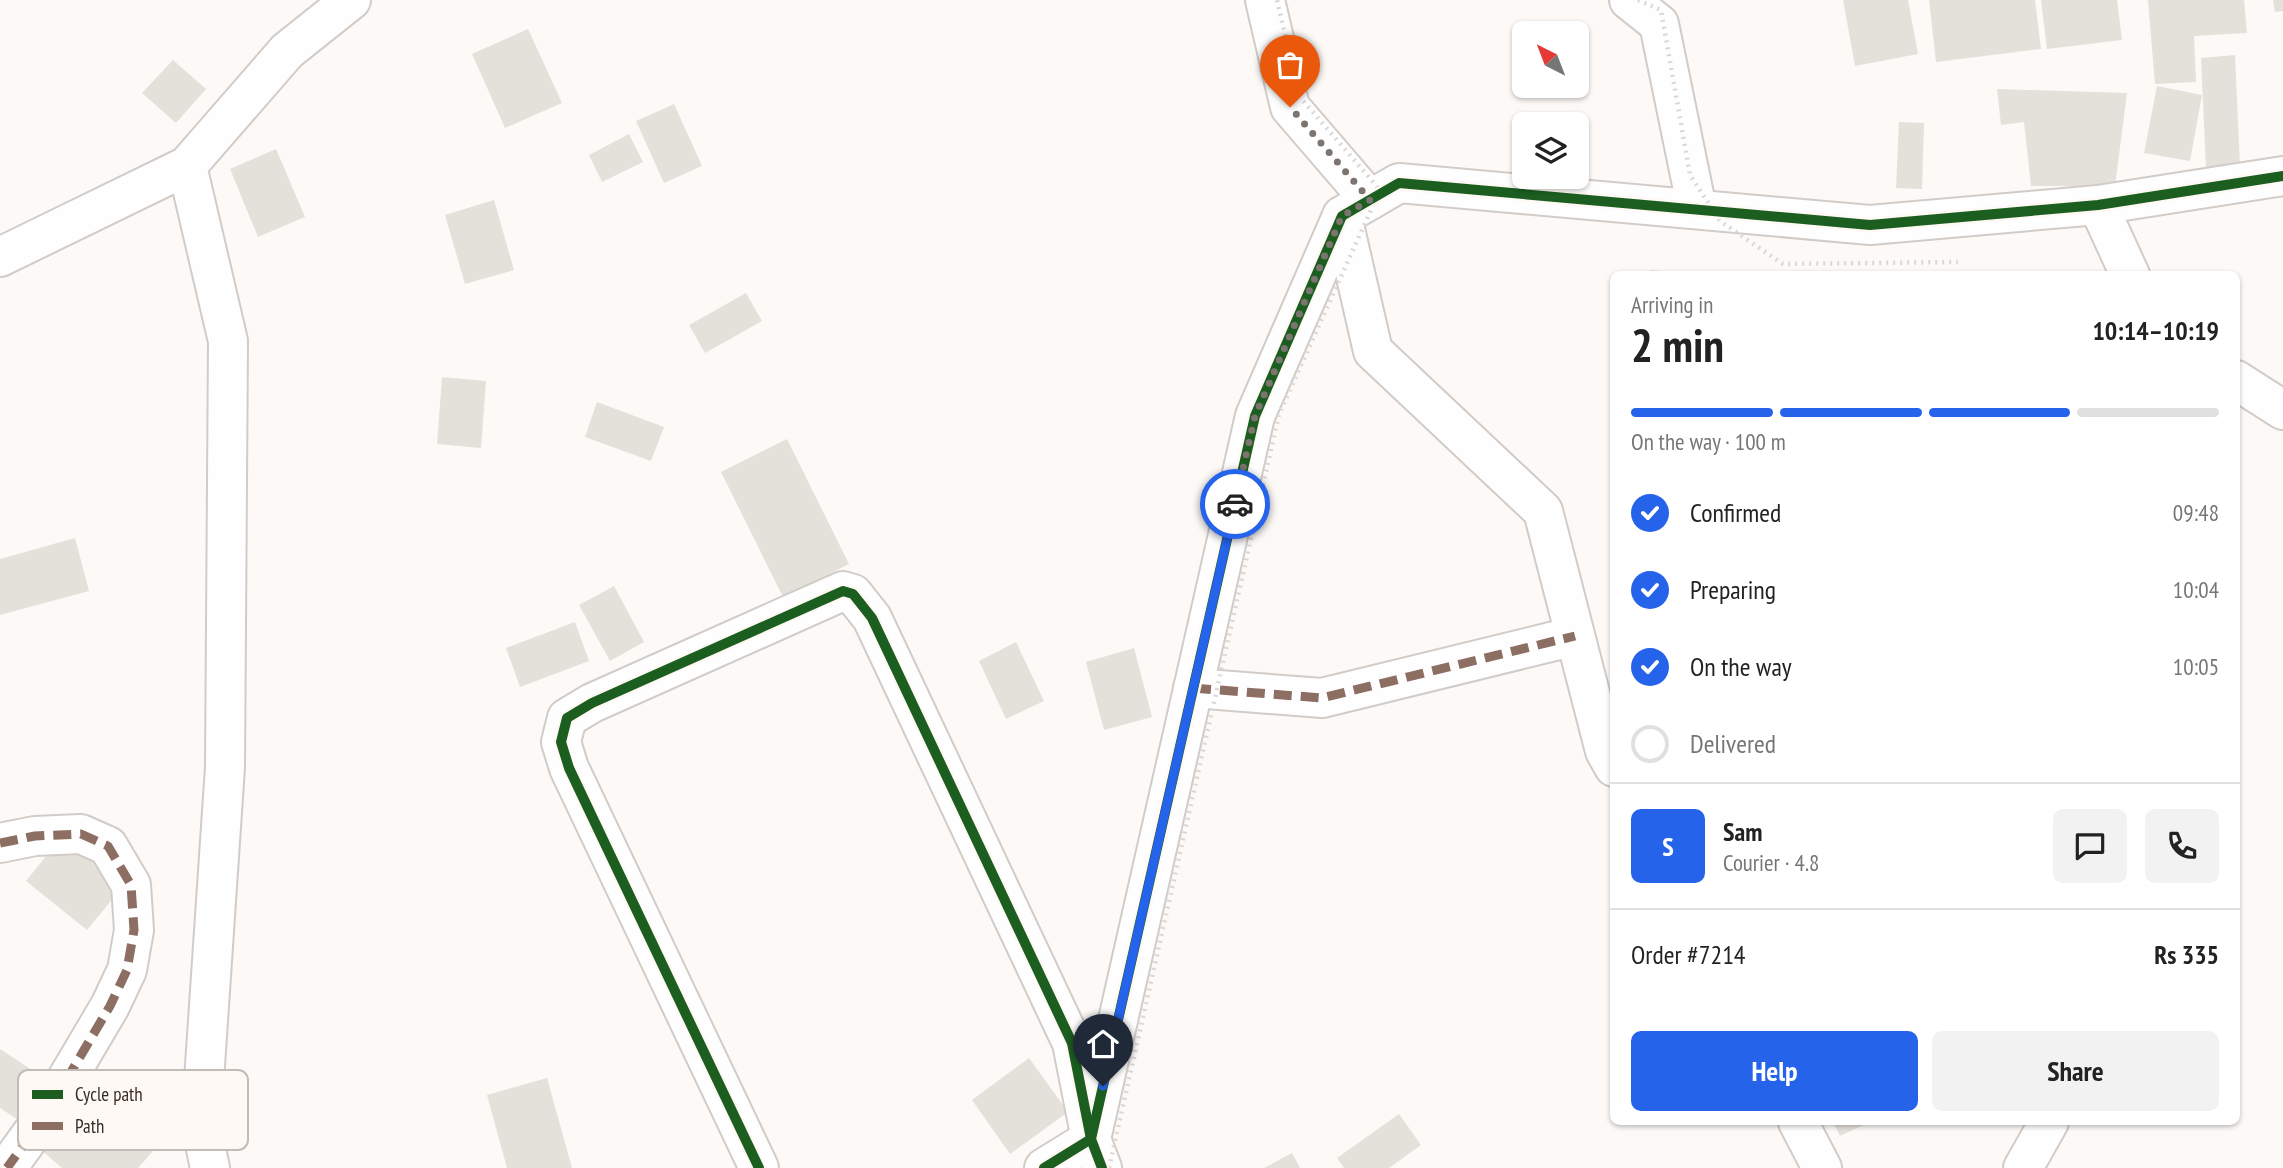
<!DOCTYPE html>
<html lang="en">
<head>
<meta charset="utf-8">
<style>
  :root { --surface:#fff; --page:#f2f2f2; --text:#222; --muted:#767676; --line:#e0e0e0; --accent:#2563eb }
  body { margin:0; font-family:"PT Sans Narrow",sans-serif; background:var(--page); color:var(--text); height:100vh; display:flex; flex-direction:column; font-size:26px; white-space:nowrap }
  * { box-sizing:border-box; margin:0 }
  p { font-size:23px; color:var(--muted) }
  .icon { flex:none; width:38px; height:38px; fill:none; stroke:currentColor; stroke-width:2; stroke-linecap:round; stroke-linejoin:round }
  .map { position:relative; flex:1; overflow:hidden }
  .drawer { position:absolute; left:1610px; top:271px; width:630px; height:854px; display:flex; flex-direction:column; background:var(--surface); border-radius:10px; box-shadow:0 2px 5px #0004 }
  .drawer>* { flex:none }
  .needle { width:46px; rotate:318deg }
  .tools { position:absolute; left:1512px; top:21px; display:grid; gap:14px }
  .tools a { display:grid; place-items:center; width:77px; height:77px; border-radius:10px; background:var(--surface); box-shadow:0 2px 5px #0004; font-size:35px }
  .pin { position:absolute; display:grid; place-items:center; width:60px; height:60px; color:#fff; margin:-72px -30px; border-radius:50% 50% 50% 0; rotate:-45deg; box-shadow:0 0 7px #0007 }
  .pin .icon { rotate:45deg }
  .courier { position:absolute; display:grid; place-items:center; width:70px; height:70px; margin:-35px; border:5px solid #2563eb; border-radius:50%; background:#fff; color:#222; box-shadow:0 2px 9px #0007 }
  .headline em { font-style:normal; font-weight:800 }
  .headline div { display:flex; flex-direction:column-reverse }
  .headline { display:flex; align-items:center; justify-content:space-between; height:119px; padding:0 21px }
  h1 { font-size:46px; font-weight:800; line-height:52px }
  .bar { display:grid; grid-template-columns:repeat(4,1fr); gap:10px 7px; align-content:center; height:84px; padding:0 21px }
  .bar i { height:9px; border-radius:5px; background:var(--line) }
  .bar .selected { background:var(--accent) }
  .bar p { grid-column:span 4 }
  .line { display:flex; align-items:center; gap:18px; padding:0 21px; border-top:2px solid var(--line) }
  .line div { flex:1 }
  .round { display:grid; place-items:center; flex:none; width:74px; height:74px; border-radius:10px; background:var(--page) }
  ol { padding:0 21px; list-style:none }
  li { display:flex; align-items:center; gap:21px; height:77px }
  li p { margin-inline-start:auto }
  li .icon { padding:7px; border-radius:50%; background:var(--accent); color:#fff; stroke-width:4 }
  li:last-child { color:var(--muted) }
  li i { width:38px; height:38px; border:4px solid var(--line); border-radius:50% }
  .cta { display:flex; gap:14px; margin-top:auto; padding:14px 21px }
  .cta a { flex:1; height:80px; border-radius:10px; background:var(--accent); color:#fff; font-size:28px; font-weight:800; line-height:80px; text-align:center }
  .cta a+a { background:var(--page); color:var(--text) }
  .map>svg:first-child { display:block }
  .building { fill:#e4e1db }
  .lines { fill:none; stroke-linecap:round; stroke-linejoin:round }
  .minor-casing { stroke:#d2ccc8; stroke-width:42 }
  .minor { stroke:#fffefe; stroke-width:38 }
  .path-bridge { stroke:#d9d8d7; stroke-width:4.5; stroke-dasharray:2 5; stroke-linecap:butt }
  .quiet { stroke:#8d6e63; stroke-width:9; stroke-dasharray:18 9; stroke-linecap:butt }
  .cycleway-casing { stroke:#fef9f5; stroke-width:15 }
  .cycleway { stroke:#1b5e20; stroke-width:10 }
  .done { stroke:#7c746e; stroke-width:7; stroke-dasharray:0 12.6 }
  .route { stroke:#2563eb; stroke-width:9 }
  .key { fill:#fef9f5; stroke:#c2bcb7; stroke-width:2 }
  .key-label { font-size:19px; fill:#372d25 }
</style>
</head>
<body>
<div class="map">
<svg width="2283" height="1168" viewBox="0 0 2283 1168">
  <rect width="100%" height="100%" fill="#fcf9f7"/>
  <!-- building -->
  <g class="building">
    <path d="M 1843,0 L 1908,0 L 1918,54 L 1855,66 Z"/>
    <path d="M 1929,0 L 2035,0 L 2041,49 L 1936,62 Z"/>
    <path d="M 2041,0 L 2117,0 L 2122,40 L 2047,49 Z"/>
    <path d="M 2148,0 L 2244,0 L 2247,33 L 2194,36 L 2196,82 L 2155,84 Z"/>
    <path d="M 2273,0 L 2283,0 L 2283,11 L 2275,12 Z"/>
    <path d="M 528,29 L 562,103 L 505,128 L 472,54 Z"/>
    <path d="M 2235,55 L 2240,167 L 2206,169 L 2201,58 Z"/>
    <path d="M 173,60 L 206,89 L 176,123 L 142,93 Z"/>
    <path d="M 2157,86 L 2202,95 L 2190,161 L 2144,153 Z"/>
    <path d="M 1997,89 L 2127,93 L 2115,186 L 2031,186 L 2024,122 L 2001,125 Z"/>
    <path d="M 674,104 L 702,166 L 664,183 L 636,121 Z"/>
    <path d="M 1899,122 L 1924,123 L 1922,189 L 1896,188 Z"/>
    <path d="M 629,134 L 643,162 L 602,182 L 589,155 Z"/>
    <path d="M 276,149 L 305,217 L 258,237 L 230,169 Z"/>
    <path d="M 494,200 L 514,270 L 465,284 L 445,215 Z"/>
    <path d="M 1651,270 L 1685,273 L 1685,275 L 1651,275 Z"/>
    <path d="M 746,293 L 762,321 L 705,353 L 689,325 Z"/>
    <path d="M 442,377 L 486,381 L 481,448 L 437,444 Z"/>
    <path d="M 597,402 L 664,427 L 651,461 L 585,437 Z"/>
    <path d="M 787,439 L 849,564 L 783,597 L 721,472 Z"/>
    <path d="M 75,538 L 89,591 L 0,615 L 0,559 Z"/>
    <path d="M 614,586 L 644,642 L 610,661 L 579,605 Z"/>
    <path d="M 575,622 L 589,661 L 520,687 L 506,648 Z"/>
    <path d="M 1016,642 L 1044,701 L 1006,719 L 979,661 Z"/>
    <path d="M 1134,648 L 1152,717 L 1104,730 L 1086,662 Z"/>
    <path d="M 63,835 L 124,885 L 87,930 L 26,881 Z"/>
    <path d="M 0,1049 L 47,1080 L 20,1121 L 0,1108 Z"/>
    <path d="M 1029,1058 L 1068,1112 L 1010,1154 L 972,1100 Z"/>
    <path d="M 547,1078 L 572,1168 L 507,1168 L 487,1095 Z"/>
    <path d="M 79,1087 L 153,1151 L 138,1168 L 62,1168 L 32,1142 Z"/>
    <path d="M 1399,1114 L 1421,1145 L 1389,1168 L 1344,1168 L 1337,1158 Z"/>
    <path d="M 1833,1122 L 1870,1122 L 1840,1136 Z"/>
    <path d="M 1292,1153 L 1300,1168 L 1264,1168 Z"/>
  </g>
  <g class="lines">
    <!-- minor casing -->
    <g class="minor-casing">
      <g id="minor">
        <path d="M 1265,0 L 1290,107 L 1370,200"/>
        <path d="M 1629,0 L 1659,24 L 1697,209"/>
        <path d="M 187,166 L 228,341 L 225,767 L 201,1125 L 210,1168"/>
        <path d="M 2098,205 L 2130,275"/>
        <path d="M 1342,216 L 1373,351 L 1543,511 L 1605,751 L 1614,767"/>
        <path d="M 0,257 L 187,166 L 287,51 L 351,0"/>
        <path d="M 2236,380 L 2283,410"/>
        <path d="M 1193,688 L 1322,698 L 1575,636"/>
        <path d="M 0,843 L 35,836 L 81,834 L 108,846 L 131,885 L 134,930 L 127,970 L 110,1006 L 48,1111 L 7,1168"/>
        <path d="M 1798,1122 L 1822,1168"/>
        <path d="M 759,1168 L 569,768 L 561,742 L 567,718 L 592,703 L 843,591 L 853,594 L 872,618 L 1072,1043 L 1091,1139 L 1102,1168"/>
        <path d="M 1044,1168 L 1091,1139 L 1255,416 L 1342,216 L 1399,183 L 1870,225 L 2098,205 L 2283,176"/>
        <path d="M 2023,1168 L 2049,1122"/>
      </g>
    </g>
    <!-- minor -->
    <use href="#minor" class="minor"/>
    <!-- path-bridge -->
    <g class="path-bridge">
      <path d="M 1638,0 L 1661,10 L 1690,175 L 1720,221 L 1783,264 L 1958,262"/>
      <path d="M 1109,1168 L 1279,414 L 1380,190 L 1299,96 L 1277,0"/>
    </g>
    <!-- quiet -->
    <g class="quiet">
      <path d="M 1193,688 L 1322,698 L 1575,636"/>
      <path d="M 0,843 L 35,836 L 81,834 L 108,846 L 131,885 L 134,930 L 127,970 L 110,1006 L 48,1111 L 7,1168"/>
    </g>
    <!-- cycleway casing -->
    <g class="cycleway-casing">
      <g id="cycleway">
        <path d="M 759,1168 L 569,768 L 561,742 L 567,718 L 592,703 L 843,591 L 853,594 L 872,618 L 1072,1043 L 1091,1139 L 1102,1168"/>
        <path d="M 1044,1168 L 1091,1139 L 1255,416 L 1342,216 L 1399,183 L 1870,225 L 2098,205 L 2283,176"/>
      </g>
    </g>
    <!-- cycleway -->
    <use href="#cycleway" class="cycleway"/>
  </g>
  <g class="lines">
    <!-- done -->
    <path class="done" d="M 1235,504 L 1255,416 L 1342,216 L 1370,200 L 1290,107"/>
    <!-- route -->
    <path class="route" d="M 1103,1086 L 1235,504"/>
  </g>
  <!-- legend -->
  <rect x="18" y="1070" width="230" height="80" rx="10" class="key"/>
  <rect x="32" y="1090" width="31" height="9" fill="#1b5e20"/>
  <rect x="32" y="1122" width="31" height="8" fill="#8d6e63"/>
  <g class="key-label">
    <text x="75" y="1101">Cycle path</text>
    <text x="75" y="1133">Path</text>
  </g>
</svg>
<div class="tools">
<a><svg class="needle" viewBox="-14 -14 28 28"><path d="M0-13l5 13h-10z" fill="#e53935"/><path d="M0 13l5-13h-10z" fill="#767676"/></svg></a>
<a><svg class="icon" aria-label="layers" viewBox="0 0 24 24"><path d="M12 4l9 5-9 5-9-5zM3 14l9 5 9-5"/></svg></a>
</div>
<div class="pin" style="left:1290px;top:107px;background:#ea580c"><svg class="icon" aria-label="bag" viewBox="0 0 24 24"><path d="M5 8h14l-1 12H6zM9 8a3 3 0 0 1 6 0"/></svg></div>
<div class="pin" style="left:1103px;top:1086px;background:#1f2937"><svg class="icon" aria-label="home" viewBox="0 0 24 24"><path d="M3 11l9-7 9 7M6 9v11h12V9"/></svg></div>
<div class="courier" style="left:1235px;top:504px"><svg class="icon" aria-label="car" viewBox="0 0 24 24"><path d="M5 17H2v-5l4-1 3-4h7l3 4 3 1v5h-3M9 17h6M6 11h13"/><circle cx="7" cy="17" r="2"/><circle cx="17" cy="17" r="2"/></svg></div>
<section class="drawer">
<div class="headline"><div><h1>2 min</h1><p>Arriving in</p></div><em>10:14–10:19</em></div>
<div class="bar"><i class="selected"></i><i class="selected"></i><i class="selected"></i><i></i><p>On the way · 100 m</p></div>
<ol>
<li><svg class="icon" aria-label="check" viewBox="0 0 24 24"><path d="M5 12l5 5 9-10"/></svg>Confirmed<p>09:48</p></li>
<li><svg class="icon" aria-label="check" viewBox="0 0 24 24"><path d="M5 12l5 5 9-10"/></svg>Preparing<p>10:04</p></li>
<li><svg class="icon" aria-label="check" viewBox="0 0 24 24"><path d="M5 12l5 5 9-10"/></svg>On the way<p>10:05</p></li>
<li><i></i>Delivered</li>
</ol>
<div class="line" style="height:126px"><b class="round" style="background:var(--accent);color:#fff">S</b><div><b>Sam</b><p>Courier · 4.8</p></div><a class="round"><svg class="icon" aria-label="chat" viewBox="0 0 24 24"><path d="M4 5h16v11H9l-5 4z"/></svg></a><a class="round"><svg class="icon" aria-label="phone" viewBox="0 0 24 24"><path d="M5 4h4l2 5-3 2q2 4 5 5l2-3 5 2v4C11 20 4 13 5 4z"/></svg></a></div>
<div class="line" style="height:91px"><div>Order #7214</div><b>Rs 335</b></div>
<div class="cta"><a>Help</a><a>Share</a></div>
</section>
</div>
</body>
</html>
